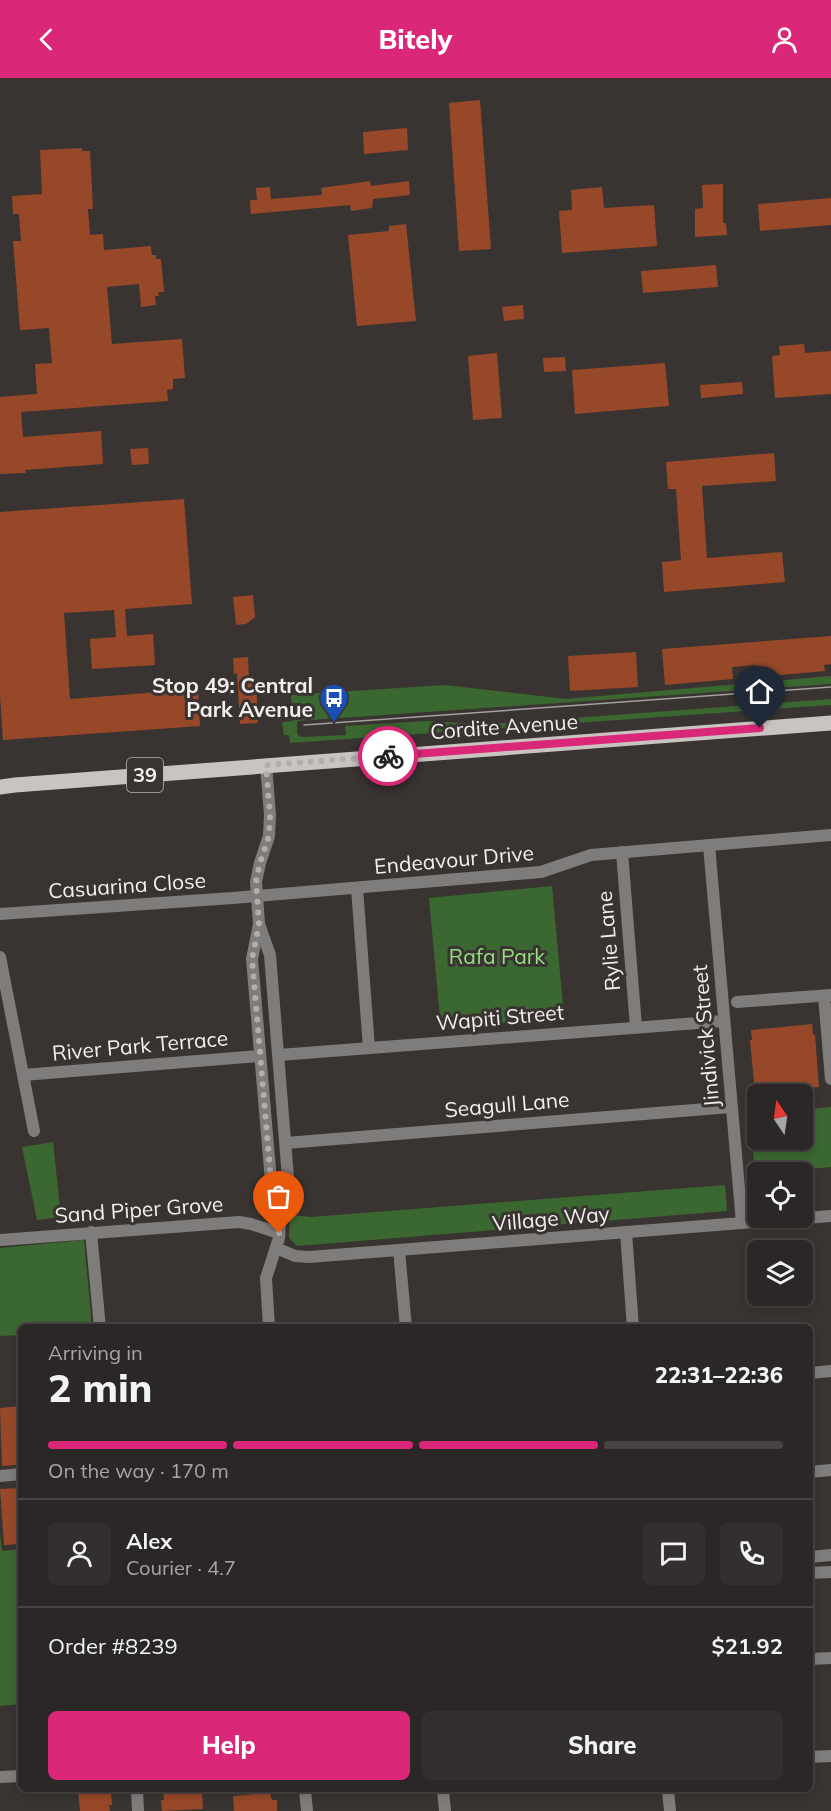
<!DOCTYPE html>
<html lang="en">
<head>
<meta charset="utf-8">
<style>
  :root { --surface:#2b2726; --page:#332f2e; --text:#f1f3f6; --muted:#a6a5a7; --line:#474443; --accent:#db2777 }
  body { margin:0; font-family:Mulish,sans-serif; background:var(--page); color:var(--text); height:100vh; display:flex; flex-direction:column; font-size:22px; white-space:nowrap }
  * { box-sizing:border-box; margin:0 }
  p { font-size:20px; color:var(--muted) }
  .icon { flex:none; width:33px; height:33px; fill:none; stroke:currentColor; stroke-width:2; stroke-linecap:round; stroke-linejoin:round }
  .map { position:relative; flex:1; overflow:hidden }
  .sheet { position:absolute; left:18px; top:1246px; width:795px; height:468px; display:flex; flex-direction:column; background:var(--surface); border-radius:9px; box-shadow:0 3px 9px #0003,0 0 0 2px var(--line) }
  .sheet>* { flex:none }
  .needle { width:39px; rotate:347deg }
  .tools { position:absolute; left:747px; top:1006px; display:grid; gap:12px }
  .tools a { display:grid; place-items:center; width:66px; height:66px; border-radius:9px; background:var(--surface); box-shadow:0 3px 9px #0003,0 0 0 2px var(--line); font-size:30px }
  .pin { position:absolute; display:grid; place-items:center; width:51px; height:51px; color:#fff; margin:-62px -26px; border-radius:50% 50% 50% 0; rotate:-45deg; box-shadow:0 0 6px #0007 }
  .pin .icon { rotate:45deg }
  .courier { position:absolute; display:grid; place-items:center; width:60px; height:60px; margin:-30px; border:4px solid #db2777; border-radius:50%; background:#fff; color:#222; box-shadow:0 2px 8px #0007 }
  .head em { font-style:normal; font-weight:800 }
  .head div { display:flex; flex-direction:column-reverse }
  .head { display:flex; align-items:center; justify-content:space-between; height:102px; padding:0 30px }
  h1 { font-size:39px; font-weight:800; line-height:45px }
  .bar { display:grid; grid-template-columns:repeat(4,1fr); gap:9px 6px; align-content:center; height:72px; padding:0 30px }
  .bar i { height:8px; border-radius:4px; background:var(--line) }
  .bar .selected { background:var(--accent) }
  .bar p { grid-column:span 4 }
  .line { display:flex; align-items:center; gap:15px; padding:0 30px; border-top:2px solid var(--line) }
  .line div { flex:1 }
  .round { display:grid; place-items:center; flex:none; width:63px; height:63px; border-radius:9px; background:var(--page) }
  .button { display:flex; gap:12px; margin-top:auto; padding:12px 30px }
  .button a { flex:1; height:69px; border-radius:9px; background:var(--accent); color:#fff; font-size:24px; font-weight:800; line-height:69px; text-align:center }
  .button a+a { background:var(--page); color:var(--text) }
  header { display:flex; justify-content:space-between; align-items:center; height:78px; padding:0 30px; background:var(--accent); color:#fff; font-size:27px; font-weight:800 }
  .map>svg:first-child { display:block }
  .green { fill:#3b6730 }
  .building { fill:#974829 }
  .lines { fill:none; stroke-linecap:round; stroke-linejoin:round }
  .street { stroke:#7f7d7b; stroke-width:12 }
  .primary { stroke:#c9c4c1; stroke-width:15 }
  .tram { stroke:#a4a09e; stroke-width:1.5 }
  .done { stroke:#b1aeac; stroke-width:6; stroke-dasharray:0 10.8 }
  .route { stroke:#db2777; stroke-width:8 }
  .labels { text-anchor:middle; stroke-width:6; stroke-linejoin:round; paint-order:stroke }
  .shield { fill:#393432; stroke:#bab7b6; stroke-width:1.5 }
  .shield-label { font-size:20px; font-weight:bold; fill:#f2efee }
  .poi-label { font-size:21px; font-weight:bold; fill:#f2efee; stroke:#393432; text-anchor:end }
  .street-label { font-size:21px; fill:#f2efee; stroke:#393432 }
  .park-label { font-size:21px; fill:#94de81; stroke:#393432 }
</style>
</head>
<body>
<header><svg class="icon" aria-label="back" viewBox="0 0 24 24"><path d="M15 5l-7 7 7 7"/></svg>Bitely<svg class="icon" aria-label="person" viewBox="0 0 24 24"><circle cx="12" cy="8" r="4"/><path d="M4 21q1-7 8-7t8 7"/></svg></header>
<div class="map">
<svg width="831" height="1733" viewBox="0 0 831 1733">
  <rect width="100%" height="100%" fill="#393432"/>
  <!-- green -->
  <g class="green">
    <path d="M 831,598 L 831,606 L 297,643 L 297,655 L 299,658 L 302,659 L 346,657 L 345,648 L 426,643 L 484,646 L 519,644 L 831,621 L 831,627 L 290,665 L 289,657 L 284,657 L 282,644 L 293,643 L 291,617 L 445,607 L 566,621 Z"/>
    <path d="M 552,808 L 564,939 L 441,951 L 429,820 Z"/>
    <path d="M 831,1029 L 831,1089 L 755,1096 L 750,1037 L 757,1036 L 758,1062 L 802,1062 L 803,1032 Z"/>
    <path d="M 53,1064 L 61,1139 L 37,1142 L 22,1069 Z"/>
    <path d="M 725,1107 L 727,1133 L 297,1168 L 289,1160 L 290,1137 L 311,1139 Z"/>
    <path d="M 84,1162 L 92,1249 L 21,1250 L 21,1257 L 0,1258 L 0,1170 Z"/>
    <path d="M 0,1456 L 2,1473 L 21,1471 L 21,1626 L 0,1628 Z"/>
  </g>
  <!-- building -->
  <g class="building">
    <path d="M 480,22 L 491,171 L 459,173 L 449,25 Z"/>
    <path d="M 407,50 L 408,72 L 364,76 L 363,54 Z"/>
    <path d="M 82,70 L 82,73 L 90,73 L 93,131 L 88,131 L 90,157 L 103,156 L 104,172 L 151,168 L 152,177 L 156,177 L 156,181 L 161,181 L 164,214 L 158,214 L 159,218 L 155,218 L 156,227 L 141,229 L 139,206 L 107,209 L 112,266 L 182,261 L 185,300 L 173,301 L 173,311 L 167,312 L 168,323 L 21,334 L 23,359 L 101,353 L 103,386 L 25,392 L 26,395 L 0,396 L 0,319 L 37,316 L 35,286 L 52,285 L 49,250 L 20,252 L 13,163 L 21,163 L 19,136 L 13,136 L 12,118 L 42,116 L 40,72 Z"/>
    <path d="M 370,103 L 371,108 L 409,103 L 410,117 L 373,121 L 372,130 L 351,133 L 350,127 L 251,136 L 250,122 L 257,122 L 256,110 L 270,109 L 271,121 L 322,117 L 321,110 Z"/>
    <path d="M 723,106 L 723,145 L 726,145 L 727,157 L 695,159 L 695,131 L 703,130 L 702,107 Z"/>
    <path d="M 602,109 L 604,130 L 654,127 L 657,168 L 562,175 L 559,133 L 572,132 L 571,112 Z"/>
    <path d="M 831,120 L 831,147 L 760,153 L 758,126 Z"/>
    <path d="M 406,146 L 416,243 L 357,248 L 348,157 L 389,153 L 389,148 Z"/>
    <path d="M 716,187 L 718,209 L 643,215 L 641,193 Z"/>
    <path d="M 523,227 L 524,241 L 504,243 L 502,229 Z"/>
    <path d="M 804,266 L 805,275 L 831,273 L 831,316 L 775,320 L 772,278 L 780,277 L 779,268 Z"/>
    <path d="M 497,275 L 502,340 L 473,342 L 468,278 Z"/>
    <path d="M 565,279 L 566,293 L 544,294 L 543,280 Z"/>
    <path d="M 665,285 L 669,328 L 575,336 L 572,292 Z"/>
    <path d="M 742,304 L 743,316 L 701,320 L 700,307 Z"/>
    <path d="M 148,370 L 149,386 L 132,387 L 130,371 Z"/>
    <path d="M 774,375 L 776,403 L 702,408 L 707,480 L 782,474 L 785,504 L 664,514 L 662,484 L 681,482 L 676,411 L 668,411 L 666,384 Z"/>
    <path d="M 184,421 L 192,526 L 125,531 L 127,558 L 153,556 L 155,587 L 92,591 L 90,561 L 116,559 L 114,532 L 64,535 L 70,621 L 198,611 L 200,648 L 3,662 L 0,618 L 0,434 Z"/>
    <path d="M 253,517 L 255,539 L 246,546 L 236,547 L 233,519 Z"/>
    <path d="M 831,558 L 831,586 L 824,587 L 825,593 L 757,599 L 756,587 L 732,589 L 733,601 L 665,607 L 662,571 Z"/>
    <path d="M 636,574 L 638,609 L 570,613 L 568,578 Z"/>
    <path d="M 248,579 L 249,601 L 256,601 L 258,645 L 240,646 L 237,595 L 234,596 L 233,580 Z"/>
    <path d="M 812,946 L 813,957 L 815,957 L 819,1009 L 755,1014 L 750,962 L 752,962 L 751,952 Z"/>
    <path d="M 21,1328 L 21,1383 L 17,1383 L 17,1387 L 2,1388 L 0,1330 Z"/>
    <path d="M 21,1410 L 21,1466 L 4,1467 L 0,1411 Z"/>
    <path d="M 78,1712 L 111,1713 L 112,1727 L 109,1727 L 110,1733 L 80,1733 Z"/>
    <path d="M 163,1712 L 179,1712 L 180,1716 L 202,1714 L 203,1731 L 162,1733 L 161,1722 L 164,1722 Z"/>
    <path d="M 255,1712 L 269,1712 L 272,1722 L 277,1722 L 277,1733 L 234,1733 L 233,1718 L 255,1716 Z"/>
  </g>
  <g class="lines">
    <!-- street -->
    <g class="street">
      <path d="M 266,687 L 270,737 L 269,758 L 260,785 L 256,804 L 259,846 L 252,881 L 271,1103 L 281,1128"/>
      <path d="M 709,767 L 742,1145"/>
      <path d="M 622,774 L 636,949"/>
      <path d="M 357,810 L 369,970"/>
      <path d="M 0,836 L 233,820 L 541,794 L 591,777 L 831,757"/>
      <path d="M 259,846 L 270,877 L 288,1100 L 281,1128 L 279,1160 L 266,1200 L 269,1250"/>
      <path d="M 0,879 L 34,1053"/>
      <path d="M 824,918 L 831,1001"/>
      <path d="M 737,924 L 831,917"/>
      <path d="M 279,977 L 724,943"/>
      <path d="M 23,997 L 260,978"/>
      <path d="M 286,1065 L 731,1029"/>
      <path d="M 91,1154 L 100,1250"/>
      <path d="M 626,1154 L 633,1250"/>
      <path d="M 0,1162 L 239,1144 L 251,1146 L 279,1155"/>
      <path d="M 276,1170 L 295,1178 L 309,1179 L 831,1138"/>
      <path d="M 399,1172 L 406,1250"/>
      <path d="M 810,1295 L 831,1293"/>
      <path d="M 810,1394 L 831,1392"/>
      <path d="M 0,1398 L 21,1396"/>
      <path d="M 810,1479 L 831,1477"/>
      <path d="M 810,1495 L 831,1494"/>
      <path d="M 810,1581 L 831,1580"/>
      <path d="M 810,1679 L 831,1678"/>
      <path d="M 0,1699 L 21,1698"/>
      <path d="M 137,1712 L 138,1733"/>
      <path d="M 305,1712 L 307,1733"/>
      <path d="M 443,1712 L 445,1733"/>
      <path d="M 668,1712 L 670,1733"/>
    </g>
    <!-- primary -->
    <path class="primary" d="M 0,709 L 15,707 L 831,645"/>
    <!-- tram -->
    <path class="tram" d="M 304,647 L 831,609"/>
  </g>
  <g class="lines">
    <!-- done -->
    <path class="done" d="M 279,1155 L 281,1128 L 271,1103 L 252,881 L 259,846 L 256,804 L 260,785 L 269,758 L 270,737 L 266,687 L 388,678"/>
    <!-- route -->
    <path class="route" d="M 388,678 L 760,650"/>
  </g>
  <!-- icons -->
  <defs>
    <g id="bus-pin" transform="scale(1.5)"><path d="M0 17L-7.5 6A9.5 9.5 0 1 1 7.5 6Z" fill="#1a4fb4" stroke="#393432"/><path d="M-5-6H5V4H4V6H2V4H-2V6H-4V4H-5ZM-3.5-4V0h7V-4ZM-3.5 1.2v1.5H-2V1.2ZM2 1.2v1.5H3.5V1.2Z" fill="#fff"/></g>
  </defs>
  <g fill-rule="evenodd">
    <use href="#bus-pin" x="334" y="620"/>
  </g>
  <g class="labels">
    <!-- shield labels -->
    <rect class="shield" x="127" y="680" width="36" height="34" rx="4.5"/>
    <g class="shield-label">
      <text x="145" y="704">39</text>
    </g>
    <!-- poi labels -->
    <g class="poi-label">
      <text x="313" y="615">Stop 49: Central<tspan x="313" dy="24">Park Avenue</tspan></text>
    </g>
    <!-- street labels -->
    <g class="street-label">
      <text transform="translate(504 649) rotate(-4)" y="7">Cordite Avenue</text>
      <text transform="translate(454 782) rotate(-5)" y="7">Endeavour Drive</text>
      <text transform="translate(127 808) rotate(-4)" y="7">Casuarina Close</text>
      <text transform="translate(609 863) rotate(-95)" y="7">Rylie Lane</text>
      <text transform="translate(500 940) rotate(-5)" y="7">Wapiti Street</text>
      <text transform="translate(706 958) rotate(-95)" y="7">Jindivick Street</text>
      <text transform="translate(140 968) rotate(-5)" y="7">River Park Terrace</text>
      <text transform="translate(507 1027) rotate(-5)" y="7">Seagull Lane</text>
      <text transform="translate(139 1132) rotate(-4)" y="7">Sand Piper Grove</text>
      <text transform="translate(551 1141) rotate(-5)" y="7">Village Way</text>
    </g>
    <!-- park labels -->
    <g class="park-label">
      <text x="497" y="886">Rafa Park</text>
    </g>
  </g>
</svg>
<div class="tools">
<a><svg class="needle" viewBox="-14 -14 28 28"><path d="M0-13l5 13h-10z" fill="#e53935"/><path d="M0 13l5-13h-10z" fill="#a6a5a7"/></svg></a>
<a><svg class="icon" aria-label="locate" viewBox="0 0 24 24"><circle cx="12" cy="12" r="6"/><path d="M12 2v4M12 18v4M2 12h4M18 12h4"/></svg></a>
<a><svg class="icon" aria-label="layers" viewBox="0 0 24 24"><path d="M12 4l9 5-9 5-9-5zM3 14l9 5 9-5"/></svg></a>
</div>
<div class="pin" style="left:279px;top:1155px;background:#ea580c"><svg class="icon" aria-label="bag" viewBox="0 0 24 24"><path d="M5 8h14l-1 12H6zM9 8a3 3 0 0 1 6 0"/></svg></div>
<div class="pin" style="left:760px;top:650px;background:#1f2937"><svg class="icon" aria-label="home" viewBox="0 0 24 24"><path d="M3 11l9-7 9 7M6 9v11h12V9"/></svg></div>
<div class="courier" style="left:388px;top:678px"><svg class="icon" aria-label="bike" viewBox="0 0 24 24"><circle cx="6" cy="16" r="4"/><circle cx="18" cy="16" r="4"/><path d="M6 16l4-8h5l3 8M10 8l3 8H6M13 5h3"/></svg></div>
<section class="sheet">
<div class="head"><div><h1>2 min</h1><p>Arriving in</p></div><em>22:31–22:36</em></div>
<div class="bar"><i class="selected"></i><i class="selected"></i><i class="selected"></i><i></i><p>On the way · 170 m</p></div>
<div class="line" style="height:108px"><a class="round"><svg class="icon" aria-label="person" viewBox="0 0 24 24"><circle cx="12" cy="8" r="4"/><path d="M4 21q1-7 8-7t8 7"/></svg></a><div><b>Alex</b><p>Courier · 4.7</p></div><a class="round"><svg class="icon" aria-label="chat" viewBox="0 0 24 24"><path d="M4 5h16v11H9l-5 4z"/></svg></a><a class="round"><svg class="icon" aria-label="phone" viewBox="0 0 24 24"><path d="M5 4h4l2 5-3 2q2 4 5 5l2-3 5 2v4C11 20 4 13 5 4z"/></svg></a></div>
<div class="line" style="height:78px"><div>Order #8239</div><b>$21.92</b></div>
<div class="button"><a>Help</a><a>Share</a></div>
</section>
</div>
</body>
</html>
